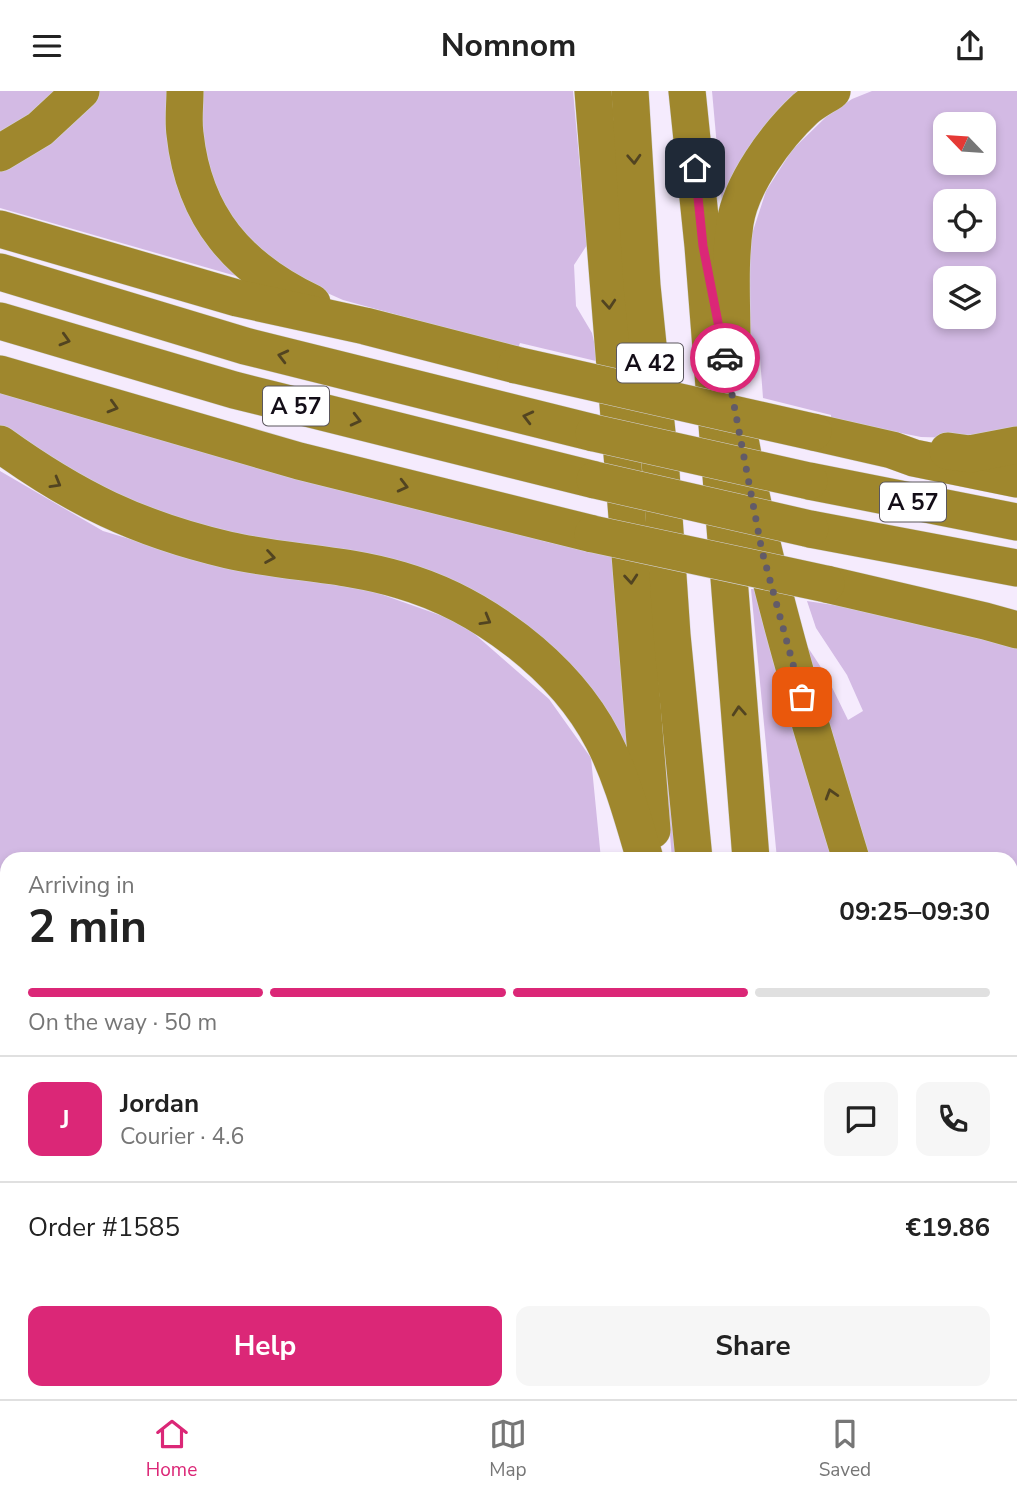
<!DOCTYPE html>
<html lang="en">
<head>
<meta charset="utf-8">
<style>
  :root { --surface:#fff; --page:#f6f6f6; --text:#222; --muted:#767676; --line:#e0e0e0; --accent:#db2777 }
  body { margin:0; font-family:"Nunito Sans",sans-serif; background:var(--page); color:var(--text); height:100vh; display:flex; flex-direction:column; font-size:26px; white-space:nowrap }
  * { box-sizing:border-box; margin:0 }
  p { font-size:23px; color:var(--muted) }
  .icon { flex:none; width:38px; height:38px; fill:none; stroke:currentColor; stroke-width:2; stroke-linecap:round; stroke-linejoin:round }
  .map { position:relative; flex:1; overflow:hidden }
  .sheet { position:absolute; left:0px; top:761px; width:1018px; height:548px; display:flex; flex-direction:column; background:var(--surface); border-radius:21px 21px 0 0; box-shadow:0 4px 10px #0003 }
  .sheet>* { flex:none }
  .needle { width:46px; rotate:295deg }
  .tools { position:absolute; left:933px; top:21px; display:grid; gap:14px }
  .tools a { display:grid; place-items:center; width:63px; height:63px; border-radius:14px; background:var(--surface); box-shadow:0 4px 10px #0003; font-size:35px }
  .pin { position:absolute; display:grid; place-items:center; width:60px; height:60px; color:#fff; margin:-30px; border-radius:14px; box-shadow:0 4px 10px #0006 }
  .courier { position:absolute; display:grid; place-items:center; width:70px; height:70px; margin:-35px; border:5px solid #db2777; border-radius:50%; background:#fff; color:#222; box-shadow:0 2px 9px #0007 }
  .overview em { font-style:normal; font-weight:700 }
  .overview div { display:flex; flex-direction:column-reverse }
  .overview { display:flex; align-items:center; justify-content:space-between; height:119px; padding:0 28px }
  h1 { font-size:46px; font-weight:700; line-height:52px }
  .bar { display:grid; grid-template-columns:repeat(4,1fr); gap:10px 7px; align-content:center; height:84px; padding:0 28px }
  .bar i { height:9px; border-radius:5px; background:var(--line) }
  .bar .on { background:var(--accent) }
  .bar p { grid-column:span 4 }
  .line { display:flex; align-items:center; gap:18px; padding:0 28px; border-top:2px solid var(--line) }
  .line div { flex:1 }
  .round { display:grid; place-items:center; flex:none; width:74px; height:74px; border-radius:14px; background:var(--page) }
  .button { display:flex; gap:14px; margin-top:auto; padding:14px 28px }
  .button a { flex:1; height:80px; border-radius:14px; background:var(--accent); color:#fff; font-size:28px; font-weight:700; line-height:80px; text-align:center }
  .button a+a { background:var(--page); color:var(--text) }
  header { display:flex; justify-content:space-between; align-items:center; height:91px; padding:0 28px; background:var(--surface); font-size:32px; font-weight:700 }
  .tabs { display:flex; justify-content:space-around; align-items:center; height:98px; border-top:2px solid var(--line); background:var(--surface); font-size:19px; color:var(--muted) }
  .tabs a { display:grid; justify-items:center; gap:4px }
  .tabs .on { color:var(--accent) }
  .map>svg:first-child { display:block }
  .green { fill:#d3bae4; fill-rule:evenodd }
  .lines { fill:none; stroke-linecap:round; stroke-linejoin:round }
  .motorway-casing { stroke:#d5d3d5; stroke-width:38 }
  .motorway { stroke:#9f872d; stroke-width:37 }
  .motorway-bridge-casing { stroke:#d5d3d5; stroke-width:38; stroke-linecap:butt }
  .motorway-bridge { stroke:#9f872d; stroke-width:37 }
  .oneway { stroke:#524421 }
  .done { stroke:#625b68; stroke-width:7; stroke-dasharray:0 12.6 }
  .route { stroke:#db2777; stroke-width:9 }
  .labels { text-anchor:middle; stroke-width:5; stroke-linejoin:round; paint-order:stroke }
  .shield { fill:#fff; stroke:#5a565d; stroke-width:2 }
  .shield-label { font-size:23px; font-weight:bold; fill:#130d17 }
</style>
</head>
<body>
<header><svg class="icon" aria-label="menu" viewBox="0 0 24 24"><path d="M4 6h16M4 12h16M4 18h16"/></svg>Nomnom<svg class="icon" aria-label="share" viewBox="0 0 24 24"><path d="M12 15V3M7 8l5-5 5 5M5 13v7h14v-7"/></svg></header>
<div class="map">
<svg width="1017" height="1308" viewBox="0 0 1017 1308">
  <rect width="100%" height="100%" fill="#f5ebfd"/>
  <!-- green -->
  <g class="green">
    <path d="M 0,0 L 59,0 L 50,9 L 0,44 Z"/>
    <path d="M 94,0 L 171,0 L 243,187 L 0,117 L 0,74 Z"/>
    <path d="M 202,0 L 573,0 L 587,154 L 574,174 L 576,215 L 592,242 L 596,259 L 596,270 L 520,252 L 518,257 L 343,209 L 316,197 L 268,168 L 232,129 L 209,81 L 202,46 Z"/>
    <path d="M 712,0 L 806,0 L 723,123 Z"/>
    <path d="M 872,0 L 1017,0 L 1017,339 L 958,347 L 921,346 L 831,328 L 831,324 L 763,307 L 760,267 L 747,252 L 742,213 L 752,143 L 766,100 L 792,59 L 826,26 L 852,8 ZM 945,33 L 984,33 L 984,72 L 945,72 ZM 945,110 L 984,110 L 984,149 L 945,149 ZM 945,187 L 984,187 L 984,226 L 945,226 Z"/>
    <path d="M 0,301 L 543,444 L 543,450 L 613,466 L 636,696 L 521,537 L 140,420 L 0,340 Z"/>
    <path d="M 0,380 L 103,440 L 224,476 L 372,500 L 462,532 L 549,608 L 591,667 L 601,768 L 7,768 L 7,1302 L 655,1302 L 655,1308 L 0,1308 Z"/>
    <path d="M 751,498 L 757,498 L 834,768 L 777,768 Z"/>
    <path d="M 807,510 L 840,515 L 1017,554 L 1017,984 L 1012,985 L 1012,768 L 870,768 L 805,552 L 826,584 L 848,629 L 863,620 L 847,584 L 816,537 Z"/>
    <path d="M 660,623 L 679,768 L 672,768 Z"/>
    <path d="M 1017,1054 L 1017,1180 L 1012,1189 L 1012,1055 Z"/>
    <path d="M 1017,1248 L 1017,1308 L 986,1308 L 989,1302 L 1012,1302 L 1012,1259 Z"/>
    <path d="M 705,1302 L 870,1302 L 869,1308 L 705,1308 Z"/>
    <path d="M 909,1302 L 950,1302 L 947,1308 L 907,1308 Z"/>
  </g>
  <g class="lines">
    <!-- motorway casing -->
    <g class="motorway-casing">
      <g id="motorway">
        <path d="M 185,0 C 185,14 183,29 185,43 C 194,127 239,177 312,212"/>
        <path d="M 593,0 L 652,739"/>
        <path d="M 630,0 L 642,195 L 661,381 L 672,544 L 694,768"/>
        <path d="M 687,0 L 703,155 L 751,768"/>
        <path d="M 0,62 L 40,38 L 81,0"/>
        <path d="M 0,138 L 237,207 L 365,235 L 516,274"/>
        <path d="M 0,181 L 245,255 L 594,342"/>
        <path d="M 0,230 L 234,299 L 595,389"/>
        <path d="M 732,252 C 732,212 729,171 735,132 C 741,93 776,45 805,18 C 813,11 823,6 832,0"/>
        <path d="M 0,283 L 299,370 L 593,443"/>
        <path d="M 813,341 L 892,359 L 914,367 L 1017,388"/>
        <path d="M 740,348 C 766,491 809,630 851,768"/>
        <path d="M 0,353 C 75,407 138,438 228,459 C 285,472 344,472 400,489 C 480,512 564,574 603,649 C 622,686 633,728 645,768"/>
        <path d="M 948,360 L 970,363 L 1017,354"/>
        <path d="M 809,390 L 1017,431"/>
        <path d="M 810,438 L 1017,477"/>
        <path d="M 826,493 L 985,530 L 1017,539"/>
        <path d="M 1012,998 L 1017,996"/>
        <path d="M 1012,1045 L 1017,1044"/>
        <path d="M 1012,1216 L 1017,1207"/>
        <path d="M 689,1302 L 689,1308"/>
        <path d="M 892,1308 L 893,1302"/>
        <path d="M 964,1308 L 967,1302"/>
      </g>
    </g>
    <!-- motorway -->
    <use href="#motorway" class="motorway"/>
    <!-- motorway-bridge casing -->
    <g class="motorway-bridge-casing">
      <g id="motorway-bridge">
        <path d="M 516,274 L 813,341"/>
        <path d="M 594,342 L 809,390"/>
        <path d="M 595,389 L 810,438"/>
        <path d="M 593,443 L 826,493"/>
      </g>
    </g>
    <!-- motorway-bridge -->
    <use href="#motorway-bridge" class="motorway-bridge"/>
  </g>
  <!-- one-way arrows -->
  <defs><path id="oneway-chevron" d="M-2-3.5L2.5 0L-2 3.5" fill="none" stroke-width="1.6" stroke-linecap="round" stroke-linejoin="round" transform="scale(1.75)"/></defs>
  <g class="oneway">
    <use href="#oneway-chevron" transform="translate(634 68) rotate(87)"/>
    <use href="#oneway-chevron" transform="translate(609 213) rotate(86)"/>
    <use href="#oneway-chevron" transform="translate(65 249) rotate(16)"/>
    <use href="#oneway-chevron" transform="translate(283 265) rotate(-166)"/>
    <use href="#oneway-chevron" transform="translate(113 316) rotate(16)"/>
    <use href="#oneway-chevron" transform="translate(528 326) rotate(-166)"/>
    <use href="#oneway-chevron" transform="translate(356 329) rotate(14)"/>
    <use href="#oneway-chevron" transform="translate(56 392) rotate(30)"/>
    <use href="#oneway-chevron" transform="translate(403 395) rotate(14)"/>
    <use href="#oneway-chevron" transform="translate(270 466) rotate(9)"/>
    <use href="#oneway-chevron" transform="translate(631 488) rotate(85)"/>
    <use href="#oneway-chevron" transform="translate(486 529) rotate(30)"/>
    <use href="#oneway-chevron" transform="translate(739 620) rotate(-94)"/>
    <use href="#oneway-chevron" transform="translate(831 703) rotate(-107)"/>
  </g>
  <g class="lines">
    <!-- done -->
    <path class="done" d="M 725,267 L 762,460 L 802,606"/>
    <!-- route -->
    <path class="route" d="M 695,77 L 703,155 L 725,267"/>
  </g>
  <g class="labels">
    <!-- shield labels -->
    <g class="shield">
      <rect x="617" y="252.5" width="66" height="39" rx="5"/>
      <rect x="263" y="295.5" width="66" height="39" rx="5"/>
      <rect x="880" y="391.5" width="66" height="39" rx="5"/>
    </g>
    <g class="shield-label">
      <text x="650" y="280">A 42</text>
      <text x="296" y="323">A 57</text>
      <text x="913" y="419">A 57</text>
    </g>
  </g>
</svg>
<div class="tools">
<a><svg class="needle" viewBox="-14 -14 28 28"><path d="M0-13l5 13h-10z" fill="#e53935"/><path d="M0 13l5-13h-10z" fill="#767676"/></svg></a>
<a><svg class="icon" aria-label="locate" viewBox="0 0 24 24"><circle cx="12" cy="12" r="6"/><path d="M12 2v4M12 18v4M2 12h4M18 12h4"/></svg></a>
<a><svg class="icon" aria-label="layers" viewBox="0 0 24 24"><path d="M12 4l9 5-9 5-9-5zM3 14l9 5 9-5"/></svg></a>
</div>
<div class="pin" style="left:802px;top:606px;background:#ea580c"><svg class="icon" aria-label="bag" viewBox="0 0 24 24"><path d="M5 8h14l-1 12H6zM9 8a3 3 0 0 1 6 0"/></svg></div>
<div class="pin" style="left:695px;top:77px;background:#1f2937"><svg class="icon" aria-label="home" viewBox="0 0 24 24"><path d="M3 11l9-7 9 7M6 9v11h12V9"/></svg></div>
<div class="courier" style="left:725px;top:267px"><svg class="icon" aria-label="car" viewBox="0 0 24 24"><path d="M5 17H2v-5l4-1 3-4h7l3 4 3 1v5h-3M9 17h6M6 11h13"/><circle cx="7" cy="17" r="2"/><circle cx="17" cy="17" r="2"/></svg></div>
<section class="sheet">
<div class="overview"><div><h1>2 min</h1><p>Arriving in</p></div><em>09:25–09:30</em></div>
<div class="bar"><i class="on"></i><i class="on"></i><i class="on"></i><i></i><p>On the way · 50 m</p></div>
<div class="line" style="height:126px"><b class="round" style="background:var(--accent);color:#fff">J</b><div><b>Jordan</b><p>Courier · 4.6</p></div><a class="round"><svg class="icon" aria-label="chat" viewBox="0 0 24 24"><path d="M4 5h16v11H9l-5 4z"/></svg></a><a class="round"><svg class="icon" aria-label="phone" viewBox="0 0 24 24"><path d="M5 4h4l2 5-3 2q2 4 5 5l2-3 5 2v4C11 20 4 13 5 4z"/></svg></a></div>
<div class="line" style="height:91px"><div>Order #1585</div><b>€19.86</b></div>
<div class="button"><a>Help</a><a>Share</a></div>
</section>
</div>
<nav class="tabs">
<a class="on"><svg class="icon" aria-label="home" viewBox="0 0 24 24"><path d="M3 11l9-7 9 7M6 9v11h12V9"/></svg>Home</a>
<a><svg class="icon" aria-label="map" viewBox="0 0 24 24"><path d="M3 6l6-2 6 2 6-2v14l-6 2-6-2-6 2zM9 4v14M15 6v14"/></svg>Map</a>
<a><svg class="icon" aria-label="saved" viewBox="0 0 24 24"><path d="M7 4h10v16l-5-4-5 4z"/></svg>Saved</a>
</nav>
</body>
</html>
